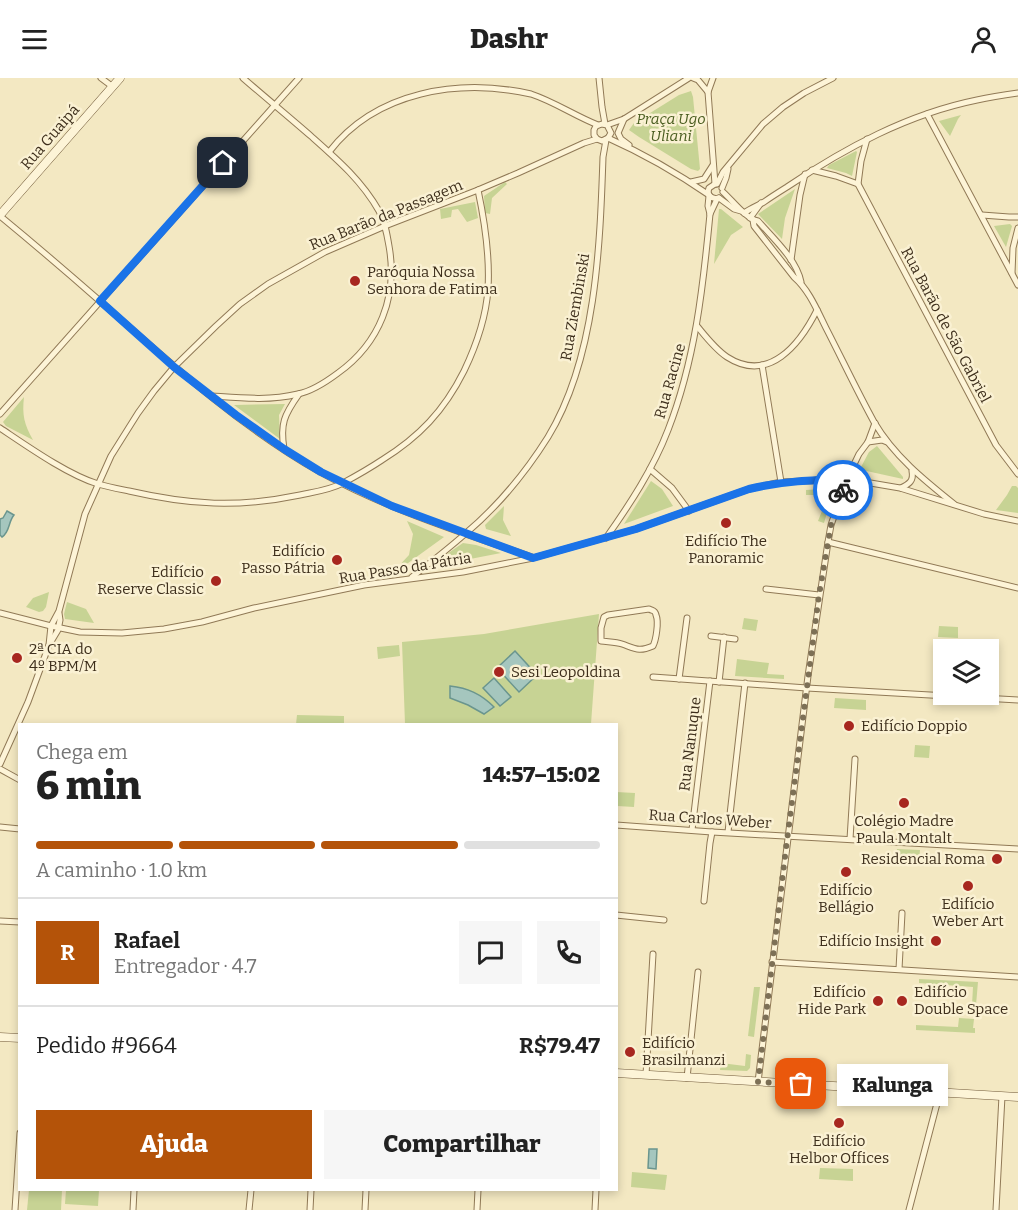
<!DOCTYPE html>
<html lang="pt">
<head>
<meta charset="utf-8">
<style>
  :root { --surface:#fff; --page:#f6f6f6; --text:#222; --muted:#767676; --line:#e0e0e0; --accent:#b45309 }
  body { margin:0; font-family:Bitter,serif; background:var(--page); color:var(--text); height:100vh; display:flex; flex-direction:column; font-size:22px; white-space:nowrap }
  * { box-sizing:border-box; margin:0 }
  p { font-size:20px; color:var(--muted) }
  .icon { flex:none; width:33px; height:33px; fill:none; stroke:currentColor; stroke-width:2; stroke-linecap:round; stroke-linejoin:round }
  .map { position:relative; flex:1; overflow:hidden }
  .side { position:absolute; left:18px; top:645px; width:600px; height:468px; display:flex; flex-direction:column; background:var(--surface); border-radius:0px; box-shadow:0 3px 9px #0003 }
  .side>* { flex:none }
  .tools { position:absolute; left:933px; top:561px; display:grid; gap:12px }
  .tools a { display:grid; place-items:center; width:66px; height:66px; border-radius:0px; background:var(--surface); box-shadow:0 3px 9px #0003; font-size:30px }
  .pin { position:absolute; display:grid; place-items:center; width:51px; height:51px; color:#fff; margin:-26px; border-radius:12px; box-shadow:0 3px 9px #0006 }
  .courier { position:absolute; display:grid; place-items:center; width:60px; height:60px; margin:-30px; border:4px solid #1a73e8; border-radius:50%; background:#fff; color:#222; box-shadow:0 2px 8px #0007 }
  .bubble { position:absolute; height:42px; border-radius:0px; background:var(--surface); box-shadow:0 3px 9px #0003; font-size:20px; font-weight:800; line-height:42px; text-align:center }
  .headline em { font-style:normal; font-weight:800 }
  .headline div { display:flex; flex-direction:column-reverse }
  .headline { display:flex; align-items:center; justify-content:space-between; height:102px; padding:0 18px }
  h1 { font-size:39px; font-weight:800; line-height:45px }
  .bar { display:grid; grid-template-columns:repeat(4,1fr); gap:9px 6px; align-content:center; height:72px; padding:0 18px }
  .bar i { height:8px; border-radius:4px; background:var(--line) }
  .bar .active { background:var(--accent) }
  .bar p { grid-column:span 4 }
  .line { display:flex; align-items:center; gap:15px; padding:0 18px; border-top:2px solid var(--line) }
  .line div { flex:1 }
  .round { display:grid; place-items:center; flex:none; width:63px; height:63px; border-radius:0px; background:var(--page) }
  .cta { display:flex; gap:12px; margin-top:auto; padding:12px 18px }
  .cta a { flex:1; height:69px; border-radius:0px; background:var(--accent); color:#fff; font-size:24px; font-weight:800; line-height:69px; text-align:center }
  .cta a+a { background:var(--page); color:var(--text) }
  header { display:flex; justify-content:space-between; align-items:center; height:78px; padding:0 18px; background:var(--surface); font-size:27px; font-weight:800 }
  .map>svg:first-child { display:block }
  .green { fill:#c7d394 }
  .water { fill:#a5c6be; stroke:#6a958e; stroke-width:1.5 }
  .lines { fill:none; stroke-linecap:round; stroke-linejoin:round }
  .minor-casing { stroke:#907956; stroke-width:7 }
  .secondary-casing { stroke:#725a3a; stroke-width:9 }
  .minor { stroke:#fdf4d7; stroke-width:5 }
  .secondary { stroke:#fdf4d7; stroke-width:8 }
  .done { stroke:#7d7056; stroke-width:6; stroke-dasharray:0 10.8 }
  .route { stroke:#1a73e8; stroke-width:8 }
  .poi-dot { fill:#a7271f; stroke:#faf1d3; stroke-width:2 }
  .labels { text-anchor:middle; stroke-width:5; stroke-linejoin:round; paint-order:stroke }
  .park-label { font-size:15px; font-style:italic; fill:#4a5d20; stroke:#faf1d3 }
  .street-label { font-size:15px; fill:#3e2f1c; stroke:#faf1d3 }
  .poi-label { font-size:15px; fill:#3e2f1c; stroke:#faf1d3; text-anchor:start }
</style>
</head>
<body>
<header><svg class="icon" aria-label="menu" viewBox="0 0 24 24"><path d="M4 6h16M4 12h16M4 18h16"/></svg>Dashr<svg class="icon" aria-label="person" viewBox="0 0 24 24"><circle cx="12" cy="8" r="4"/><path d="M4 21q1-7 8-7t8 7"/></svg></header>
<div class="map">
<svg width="1018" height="1132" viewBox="0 0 1018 1132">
  <rect width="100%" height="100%" fill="#f3e8c2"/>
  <!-- green -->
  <g class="green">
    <path d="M 691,13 L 693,19 L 700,91 L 698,93 L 691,91 L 639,59 L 629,52 L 634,45 L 679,17 Z"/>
    <path d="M 961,37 L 958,41 L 950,58 L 939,43 Z"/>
    <path d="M 856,73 L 857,74 L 852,98 L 846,95 L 827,90 L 829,87 Z"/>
    <path d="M 505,104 L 507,106 L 492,120 L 490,136 L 485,135 L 484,118 Z"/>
    <path d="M 795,111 L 785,140 L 782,161 L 758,136 Z"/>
    <path d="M 475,124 L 478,140 L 467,144 L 458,131 L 452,132 L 451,139 L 441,141 L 440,131 Z"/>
    <path d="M 719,131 L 721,131 L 743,149 L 731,157 L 714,186 Z"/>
    <path d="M 1010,146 L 1012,148 L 1006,169 L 994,148 Z"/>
    <path d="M 24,319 C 22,337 24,346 33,362 L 6,348 L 3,344 Z"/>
    <path d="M 285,326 L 279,337 L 280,361 L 234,327 Z"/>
    <path d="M 877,368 L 903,399 L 903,401 L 862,392 L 861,389 L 869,374 Z"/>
    <path d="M 651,403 L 662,411 L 673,428 L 624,446 Z"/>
    <path d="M 1012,408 L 1016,408 L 1018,410 L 1018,435 L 996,432 L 1007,417 Z"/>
    <path d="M 822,411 L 827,413 L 832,418 L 824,445 L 818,443 L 826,423 L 826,420 L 823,417 L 806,417 L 806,412 Z"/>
    <path d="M 504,428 L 503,442 L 511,458 L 486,451 L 485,447 Z"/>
    <path d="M 407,443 L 444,459 L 404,488 L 395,492 L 409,477 L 413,456 Z"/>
    <path d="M 463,465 L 476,467 L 501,475 L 434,488 L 444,478 Z"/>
    <path d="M 49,514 L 46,529 L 43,533 L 39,534 L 26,529 L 33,520 Z"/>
    <path d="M 67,524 L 86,531 L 94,545 L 65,541 L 64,536 Z"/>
    <path d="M 599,536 L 591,646 L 405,646 L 402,564 L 484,556 Z"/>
    <path d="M 744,540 L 758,542 L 756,553 L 742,551 Z"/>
    <path d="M 939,548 L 958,549 L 958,560 L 938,559 Z"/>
    <path d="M 399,567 L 400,578 L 378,581 L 377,569 Z"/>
    <path d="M 737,581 L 769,585 L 767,596 L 784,597 L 784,601 L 735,598 Z"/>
    <path d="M 835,620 L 866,622 L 866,632 L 834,630 Z"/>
    <path d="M 297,637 L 344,638 L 344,646 L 296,646 Z"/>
    <path d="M 915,667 L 930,668 L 929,680 L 914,679 Z"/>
    <path d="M 616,714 L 635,715 L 634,729 L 617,728 Z"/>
    <path d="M 897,771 L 920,772 L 919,782 L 896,781 Z"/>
    <path d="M 919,901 L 978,904 L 976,927 L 972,927 L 973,909 L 919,905 Z"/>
    <path d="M 754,909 L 760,909 L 754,959 L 748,958 Z"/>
    <path d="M 959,940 L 974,941 L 973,950 L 975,950 L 975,955 L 916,952 L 916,947 L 958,949 Z"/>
    <path d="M 746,976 L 751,977 L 750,990 L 747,993 L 720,992 L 721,985 L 745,988 Z"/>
    <path d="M 820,1090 L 853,1091 L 853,1103 L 819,1101 Z"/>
    <path d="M 632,1094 L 667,1097 L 665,1112 L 631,1109 Z"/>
    <path d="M 29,1112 L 62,1112 L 61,1132 L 27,1132 Z"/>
    <path d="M 66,1112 L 99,1112 L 98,1128 L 65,1126 Z"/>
  </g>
  <!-- water -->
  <g class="water">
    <path d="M 7,433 L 14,437 C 8,444 10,454 2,459 L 0,457 L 0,441 L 3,440 Z"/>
    <path d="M 515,573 L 537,597 L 519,614 L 497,590 Z"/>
    <path d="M 494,600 L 511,619 L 500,628 L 483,610 Z"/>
    <path d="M 450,608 C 468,610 481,616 494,629 L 484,636 L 468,627 L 450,620 Z"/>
    <path d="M 649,1071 L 657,1071 L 656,1091 L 648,1090 Z"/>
  </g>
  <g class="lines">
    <!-- minor casing -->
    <g class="minor-casing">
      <g id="minor">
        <path d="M 101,0 L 113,9"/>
        <path d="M 599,0 L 602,29 L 605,46"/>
        <path d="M 693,0 L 698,2 L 708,14"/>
        <path d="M 713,0 L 708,14 L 715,106"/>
        <path d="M 927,36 L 1018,207"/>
        <path d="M 624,41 L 618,55 L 621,61 L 629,67"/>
        <path d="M 607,47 L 611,55 L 608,60 L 602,63 L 597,61 L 594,57 L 594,52 L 596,48 L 602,46 L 607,47 L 624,41 L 689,0"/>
        <path d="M 608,60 C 644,76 677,95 709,117"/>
        <path d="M 329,74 C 376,13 459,0 531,16 C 555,24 575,38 598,47"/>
        <path d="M 812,92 L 836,98 L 858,106 L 996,367 L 1018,396"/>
        <path d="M 691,104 L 704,101 L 713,87"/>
        <path d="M 715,106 L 709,110 C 706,117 712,122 719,120"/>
        <path d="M 717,106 L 723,94 L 763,46 L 783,29 L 804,15 L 833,0"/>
        <path d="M 858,106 L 861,83 L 867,61"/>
        <path d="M 722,110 L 726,100 L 728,91"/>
        <path d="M 723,114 C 733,123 745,140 758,143 C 773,160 797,182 801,204"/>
        <path d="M 719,120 L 734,131 L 741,133"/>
        <path d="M 744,135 C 751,130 757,128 764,124 C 771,119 779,114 787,109 C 845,70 908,36 977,22 C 991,19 1004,17 1018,15"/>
        <path d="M 710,136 L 717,121"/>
        <path d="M 982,137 L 1009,139 L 1018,139"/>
        <path d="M 0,138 C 34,166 68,195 101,224 C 170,285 239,348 320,394 C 387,431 460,454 532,479"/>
        <path d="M 750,140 L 761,125"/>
        <path d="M 753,142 L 754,148 L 794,199 C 809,212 817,232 826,250 C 842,281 857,313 874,344 C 894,378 924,402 954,426"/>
        <path d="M 791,182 L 800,117 L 805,96"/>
        <path d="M 1012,195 L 1013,170 L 1018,150"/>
        <path d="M 697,248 C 706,259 715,271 727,279 C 769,306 800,266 817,232"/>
        <path d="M 762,287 L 781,404"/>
        <path d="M 212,318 C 241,320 269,323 298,316 C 313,313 326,304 338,295 C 380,265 398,218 389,168 C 387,156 385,144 379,133 C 362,103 338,82 312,59 C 289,39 266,20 243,0"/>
        <path d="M 0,336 L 299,0"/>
        <path d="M 0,350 C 27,368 68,397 98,406 C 108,409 119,411 129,413 C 190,427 238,430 300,417 C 314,414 330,412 343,405 C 356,398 370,390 382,382 C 419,359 444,333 464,293 C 476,268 486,240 488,211 C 490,178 485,145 478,112"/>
        <path d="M 868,364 L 882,362 L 887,364"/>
        <path d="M 284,371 C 280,346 284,337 299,316"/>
        <path d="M 650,391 L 672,410 L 689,433"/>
        <path d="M 901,410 C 909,406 914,403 912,393"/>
        <path d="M 606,460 C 630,426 653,391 668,352 C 695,283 703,210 710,136 L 708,128 L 709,118"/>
        <path d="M 828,464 L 1018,510"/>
        <path d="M 412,499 C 430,485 448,471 465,456 C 497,429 526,394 548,359 C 596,280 600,169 603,79 L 606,62"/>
        <path d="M 766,511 L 819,517"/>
        <path d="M 649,531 C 653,533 655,532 656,537 C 659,544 656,562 653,568 C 639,574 636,571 622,566 C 616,564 608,564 601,563 L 601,550 L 604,539 L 608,537 Z"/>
        <path d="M 0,535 L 51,548 L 80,554 L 122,555 L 164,551 L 202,544 L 254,530 L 364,507 L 463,494 L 533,480 L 636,451 L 749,411 L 781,404 L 847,401 L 900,410 L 984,436 L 1018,443"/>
        <path d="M 711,558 L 735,561"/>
        <path d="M 49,567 L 51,548 L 59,533 L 85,436 L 111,378 L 138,335 L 154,313 L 174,289 L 216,248 L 240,226 L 268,206 L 325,174 L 385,148 L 478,112 L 518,95 L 584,65 L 597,61"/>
        <path d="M 653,599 L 807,610 L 1018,622"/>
        <path d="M 679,601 L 687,540"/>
        <path d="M 719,604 L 724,559"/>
        <path d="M 0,686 L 28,624 L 49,567 L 58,552 L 60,542 L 59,535"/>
        <path d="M 0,691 L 20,702"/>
        <path d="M 616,747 L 712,754 L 1018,771"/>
        <path d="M 0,749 L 20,751"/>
        <path d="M 692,752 L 710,603"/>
        <path d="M 728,754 L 745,605"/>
        <path d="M 850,761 L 855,681"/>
        <path d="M 704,823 L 710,765 L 712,754"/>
        <path d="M 616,837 L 664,842"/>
        <path d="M 0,843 L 20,844"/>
        <path d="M 772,884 L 1018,899"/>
        <path d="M 899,891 L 902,835"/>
        <path d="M 646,997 L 653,876"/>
        <path d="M 687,1000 L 698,894"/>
        <path d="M 758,1004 L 808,598 L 828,464 L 831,447 L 847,401 L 859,376 L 868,364 L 875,345"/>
        <path d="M 15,1132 L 20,1055"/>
        <path d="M 133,1132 L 134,1112"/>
        <path d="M 249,1132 L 251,1112"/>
        <path d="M 310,1132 L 311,1112"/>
        <path d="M 365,1132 L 366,1112"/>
        <path d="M 477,1132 L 478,1112"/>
        <path d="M 595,1132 L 596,1112"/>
        <path d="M 909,1132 L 940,1014"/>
        <path d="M 996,1132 L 1002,1018"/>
      </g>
    </g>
    <!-- secondary casing -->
    <g class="secondary-casing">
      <g id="secondary">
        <path d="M 0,137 L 120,0"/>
        <path d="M 0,959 L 20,960"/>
        <path d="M 616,995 L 1018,1019"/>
      </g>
    </g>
    <!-- minor -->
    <use href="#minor" class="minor"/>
    <!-- secondary -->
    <use href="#secondary" class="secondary"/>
  </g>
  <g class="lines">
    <!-- done -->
    <path class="done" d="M 801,1006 L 758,1004 L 786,770 L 819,517 L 831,447 L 843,412"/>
    <!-- route -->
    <path class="route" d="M 223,85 L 100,223 L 174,289 L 236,337 L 284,371 L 321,394 L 392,428 L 533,480 L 636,451 L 749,411 C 782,403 813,402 847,401 L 843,412"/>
  </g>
  <!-- markers -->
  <g class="poi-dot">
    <circle cx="355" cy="203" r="6"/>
    <circle cx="726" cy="445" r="6"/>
    <circle cx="337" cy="482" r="6"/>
    <circle cx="216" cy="503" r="6"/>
    <circle cx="17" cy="580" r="6"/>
    <circle cx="499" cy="594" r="6"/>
    <circle cx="849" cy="648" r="6"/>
    <circle cx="904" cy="725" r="6"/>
    <circle cx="997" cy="781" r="6"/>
    <circle cx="846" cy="794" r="6"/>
    <circle cx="968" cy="808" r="6"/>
    <circle cx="936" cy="863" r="6"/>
    <circle cx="878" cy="923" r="6"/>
    <circle cx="902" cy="923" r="6"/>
    <circle cx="630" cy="974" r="6"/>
    <circle cx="839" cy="1045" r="6"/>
  </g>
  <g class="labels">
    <!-- park labels -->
    <g class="park-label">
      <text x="671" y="46">Praça Ugo<tspan x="671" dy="17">Uliani</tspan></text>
    </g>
    <!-- street labels -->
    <g class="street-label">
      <text transform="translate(50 59) rotate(-49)" y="5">Rua Guaipá</text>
      <text transform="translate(386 137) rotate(-22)" y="5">Rua Barão da Passagem</text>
      <text transform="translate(575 229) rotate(-80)" y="5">Rua Ziembinski</text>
      <text transform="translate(946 247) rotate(62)" y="5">Rua Barão de São Gabriel</text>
      <text transform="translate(670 303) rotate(-74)" y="5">Rua Racine</text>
      <text transform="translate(405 490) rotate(-9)" y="5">Rua Passo da Pátria</text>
      <text transform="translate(690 666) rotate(-83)" y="5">Rua Nanuque</text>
      <text transform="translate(710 741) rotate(4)" y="5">Rua Carlos Weber</text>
    </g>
    <!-- poi labels -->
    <g class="poi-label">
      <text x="367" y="199">Paróquia Nossa<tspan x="367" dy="17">Senhora de Fatima</tspan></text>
      <text x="726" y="468" text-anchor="middle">Edifício The<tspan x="726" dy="17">Panoramic</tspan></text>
      <text x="325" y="478" text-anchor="end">Edifício<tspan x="325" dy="17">Passo Pátria</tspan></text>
      <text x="204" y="499" text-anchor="end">Edifício<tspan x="204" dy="17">Reserve Classic</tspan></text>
      <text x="29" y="576">2ª CIA do<tspan x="29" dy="17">4º BPM/M</tspan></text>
      <text x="511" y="599">Sesi Leopoldina</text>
      <text x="861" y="653">Edifício Doppio</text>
      <text x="904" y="748" text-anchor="middle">Colégio Madre<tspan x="904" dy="17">Paula Montalt</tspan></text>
      <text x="985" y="786" text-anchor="end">Residencial Roma</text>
      <text x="846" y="817" text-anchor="middle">Edifício<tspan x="846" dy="17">Bellágio</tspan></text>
      <text x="968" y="831" text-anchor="middle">Edifício<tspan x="968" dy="17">Weber Art</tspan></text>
      <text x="924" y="868" text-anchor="end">Edifício Insight</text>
      <text x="866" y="919" text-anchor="end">Edifício<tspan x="866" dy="17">Hide Park</tspan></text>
      <text x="914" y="919">Edifício<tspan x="914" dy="17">Double Space</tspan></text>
      <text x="642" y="970">Edifício<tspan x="642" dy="17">Brasilmanzi</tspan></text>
      <text x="839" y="1068" text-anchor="middle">Edifício<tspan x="839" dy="17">Helbor Offices</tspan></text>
    </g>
  </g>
</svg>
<div class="tools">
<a><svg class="icon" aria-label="layers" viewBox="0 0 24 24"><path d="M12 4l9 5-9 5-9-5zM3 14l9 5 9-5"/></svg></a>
</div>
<div class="pin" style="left:801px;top:1006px;background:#ea580c"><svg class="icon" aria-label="bag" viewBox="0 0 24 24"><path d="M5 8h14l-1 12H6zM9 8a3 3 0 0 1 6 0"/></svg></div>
<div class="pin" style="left:223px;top:85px;background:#1f2937"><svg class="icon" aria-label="home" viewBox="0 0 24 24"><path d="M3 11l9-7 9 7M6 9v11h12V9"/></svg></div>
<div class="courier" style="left:843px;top:412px"><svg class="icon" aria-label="bike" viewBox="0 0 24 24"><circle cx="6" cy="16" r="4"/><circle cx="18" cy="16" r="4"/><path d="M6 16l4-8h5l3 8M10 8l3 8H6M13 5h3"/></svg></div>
<div class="bubble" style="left:837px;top:986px;width:111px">Kalunga</div>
<section class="side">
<div class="headline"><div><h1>6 min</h1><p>Chega em</p></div><em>14:57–15:02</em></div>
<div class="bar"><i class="active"></i><i class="active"></i><i class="active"></i><i></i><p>A caminho · 1.0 km</p></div>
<div class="line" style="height:108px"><b class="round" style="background:var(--accent);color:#fff">R</b><div><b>Rafael</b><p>Entregador · 4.7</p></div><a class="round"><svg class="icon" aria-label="chat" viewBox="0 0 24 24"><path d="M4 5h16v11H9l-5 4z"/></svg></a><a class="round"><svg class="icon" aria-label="phone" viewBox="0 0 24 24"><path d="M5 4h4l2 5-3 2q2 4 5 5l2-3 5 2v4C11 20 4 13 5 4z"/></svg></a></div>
<div class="line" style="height:78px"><div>Pedido #9664</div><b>R$79.47</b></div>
<div class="cta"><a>Ajuda</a><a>Compartilhar</a></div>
</section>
</div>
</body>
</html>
